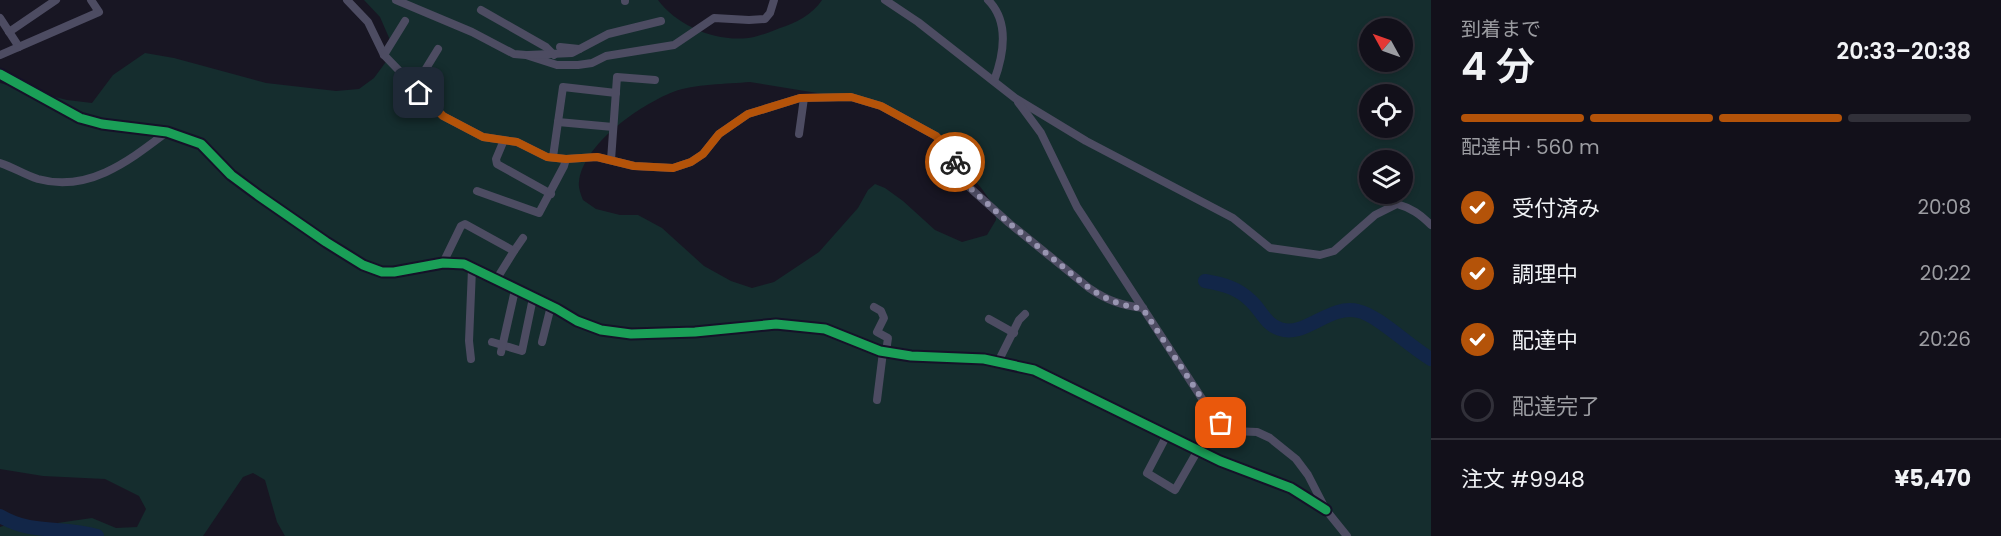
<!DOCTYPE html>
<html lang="ja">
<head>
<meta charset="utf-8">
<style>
  :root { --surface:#12101a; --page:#1b1923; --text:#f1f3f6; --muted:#9c9da2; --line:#313039; --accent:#b45309 }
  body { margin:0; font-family:Poppins,"Noto Sans JP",sans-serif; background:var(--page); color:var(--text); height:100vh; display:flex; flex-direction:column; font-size:22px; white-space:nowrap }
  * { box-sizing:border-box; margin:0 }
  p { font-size:20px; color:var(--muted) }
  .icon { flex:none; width:33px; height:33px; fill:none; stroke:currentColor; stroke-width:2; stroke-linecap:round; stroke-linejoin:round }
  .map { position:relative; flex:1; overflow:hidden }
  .drawer { display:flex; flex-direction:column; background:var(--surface); width:570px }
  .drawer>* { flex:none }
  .needle { width:39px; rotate:310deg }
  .controls { position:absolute; left:1359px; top:18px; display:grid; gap:12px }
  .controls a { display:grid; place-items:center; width:54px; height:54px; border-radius:50%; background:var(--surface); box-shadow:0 3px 9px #0003,0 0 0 2px var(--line); font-size:30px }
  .pin { position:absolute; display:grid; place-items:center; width:51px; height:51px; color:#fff; margin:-26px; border-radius:12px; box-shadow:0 3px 9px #0006 }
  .courier { position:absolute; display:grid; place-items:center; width:60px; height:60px; margin:-30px; border:4px solid #b45309; border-radius:50%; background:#fff; color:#222; box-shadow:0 2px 8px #0007 }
  .head em { font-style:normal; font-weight:600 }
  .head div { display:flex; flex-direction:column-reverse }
  .head { display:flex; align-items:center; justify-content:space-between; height:102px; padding:0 30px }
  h1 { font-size:39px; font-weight:600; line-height:45px }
  .bar { display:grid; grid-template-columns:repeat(4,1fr); gap:9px 6px; align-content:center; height:72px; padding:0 30px }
  .bar i { height:8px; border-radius:4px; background:var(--line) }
  .bar .active { background:var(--accent) }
  .bar p { grid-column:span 4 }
  .line { display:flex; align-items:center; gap:15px; padding:0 30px; border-top:2px solid var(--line) }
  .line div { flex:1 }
  ol { padding:0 30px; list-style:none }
  li { display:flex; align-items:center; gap:18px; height:66px }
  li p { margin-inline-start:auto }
  li .icon { padding:6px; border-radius:50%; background:var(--accent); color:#fff; stroke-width:4 }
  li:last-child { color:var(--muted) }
  li i { width:33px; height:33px; border:3px solid var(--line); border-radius:50% }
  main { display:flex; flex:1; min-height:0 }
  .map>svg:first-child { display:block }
  .green { fill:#152d2e; fill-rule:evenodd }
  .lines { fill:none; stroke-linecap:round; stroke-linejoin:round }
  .river { stroke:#122648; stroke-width:14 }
  .minor { stroke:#4d4c62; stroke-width:8 }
  .cycleway-casing { stroke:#151128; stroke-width:13 }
  .cycleway { stroke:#1a9f57; stroke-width:9 }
  .done { stroke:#9895b1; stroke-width:6; stroke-dasharray:0 10.8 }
  .route { stroke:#b45309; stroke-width:8 }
</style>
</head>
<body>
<main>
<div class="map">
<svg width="1431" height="536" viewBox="0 0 1431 536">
  <rect width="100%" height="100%" fill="#181623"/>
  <!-- green -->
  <path class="green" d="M 364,0 L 658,0 C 678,27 720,44 754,37 C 763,35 772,31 780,28 C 796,23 813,14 822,0 L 1431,0 L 1431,536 L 285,536 L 277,522 L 265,480 L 253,473 L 243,477 L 203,536 L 0,536 L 0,527 L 9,524 L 37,526 L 92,518 L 116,528 L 137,527 L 146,509 L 139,496 L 105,479 L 43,476 L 0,469 L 0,83 L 67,100 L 92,103 L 113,75 L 145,53 L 174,58 L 266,83 L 336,91 L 359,89 L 374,78 L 388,59 L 390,40 L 380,17 ZM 1370,28 L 1402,28 L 1402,62 L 1370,62 ZM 750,82 L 866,101 L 911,120 L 955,158 L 982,189 L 995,208 L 996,220 L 987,235 L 962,242 L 935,230 L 903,201 L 885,188 L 875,184 L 868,190 L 858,208 L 819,252 L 774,282 L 752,288 L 731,281 L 704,266 L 662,228 L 638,215 L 620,215 L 596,209 L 583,200 C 581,195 578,187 579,182 C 583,144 640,105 673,92 C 694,84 727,84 750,82 ZM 1370,94 L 1402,94 L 1402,128 L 1370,128 ZM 1370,160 L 1402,160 L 1402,194 L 1370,194 Z"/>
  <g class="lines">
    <!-- river -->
    <g class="river">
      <path d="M 1205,281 C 1223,284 1238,288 1251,301 C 1261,310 1266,325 1280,329 C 1305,338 1329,304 1358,311 C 1378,315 1411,348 1431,359"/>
      <path d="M 0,516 C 34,536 62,525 97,536"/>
    </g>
    <!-- minor -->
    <g class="minor">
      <path d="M 347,0 L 368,22 L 384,55 L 443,116 L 483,137 L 517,142 L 547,157 L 566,159 L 597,157 L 634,166 L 673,168 L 691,162 L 703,154 L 719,134 L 748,114 L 800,98 L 851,97 L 881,106 L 936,136 L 948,149 L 969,187 L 1009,223 L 1089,288 C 1108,301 1121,305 1143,308"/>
      <path d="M 396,0 L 472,32 L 514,54 L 526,55 L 557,65 L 578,65 L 592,63 L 606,56 L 674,45 L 714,18 L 749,20 L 765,19 L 770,13 L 774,0"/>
      <path d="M 885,0 L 918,22 L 1015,98 L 1086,141 L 1233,218 L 1270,248 L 1320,255 L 1334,251 L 1375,215 L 1397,204 C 1411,208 1420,214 1431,225"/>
      <path d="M 988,0 C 1010,22 1004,54 994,81"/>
      <path d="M 625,1 L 625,0"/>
      <path d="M 481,10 L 546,47 L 554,55"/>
      <path d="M 0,18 L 19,47"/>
      <path d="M 9,32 L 56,0"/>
      <path d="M 560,47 L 579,49"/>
      <path d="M 0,55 L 99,12 L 91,0"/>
      <path d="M 384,55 L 405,21"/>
      <path d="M 528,55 L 572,53 L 608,34 L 661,21"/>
      <path d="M 0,74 L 80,118 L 102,124 L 167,132 L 201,144 L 231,175 L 258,195 L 326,242 L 363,265 L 382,272 L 394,272 L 443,263 L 464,264 L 557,309 L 577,321 L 601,330 L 631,334 L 695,332 L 776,324 L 825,329 L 880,351 L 911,356 L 984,359 L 1034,370 L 1220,461 L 1291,488 L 1326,510"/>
      <path d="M 414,88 L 438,49"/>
      <path d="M 1018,102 L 1041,133 L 1077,207 L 1212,414 L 1233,431 L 1257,432 L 1270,438 L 1296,459 L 1308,475 L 1326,510 L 1347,536"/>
      <path d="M 558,122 L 613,127"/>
      <path d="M 799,134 L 804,98"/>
      <path d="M 504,140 L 496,159 L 497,164 L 551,194"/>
      <path d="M 553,157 L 563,87 L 616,93"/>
      <path d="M 611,160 L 617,77 L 655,80"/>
      <path d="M 0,163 C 13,167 25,175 38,179 C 89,193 130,160 167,132"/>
      <path d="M 477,191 L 539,213 L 564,166 L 566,159"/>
      <path d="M 514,251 L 523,238"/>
      <path d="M 443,263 L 461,226 L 465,224 L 514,251 L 496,280"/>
      <path d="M 874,307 L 881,311 L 884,318 L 877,332 L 888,338 L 886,352"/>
      <path d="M 989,319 L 1014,333"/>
      <path d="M 492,342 L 522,351 L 533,298"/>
      <path d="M 542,342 L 551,306"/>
      <path d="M 501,352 L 515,290"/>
      <path d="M 471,359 L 469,341 L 472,269"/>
      <path d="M 998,362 L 1019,320 L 1025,314"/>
      <path d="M 877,400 L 883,352"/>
      <path d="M 1167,435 L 1147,473 L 1175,490 L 1198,450"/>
    </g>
    <!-- cycleway casing -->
    <g class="cycleway-casing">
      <path id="cycleway" d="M 0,74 L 80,118 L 102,124 L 167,132 L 201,144 L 231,175 L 258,195 L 326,242 L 363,265 L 382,272 L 394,272 L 443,263 L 464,264 L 557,309 L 577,321 L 601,330 L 631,334 L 695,332 L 776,324 L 825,329 L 880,351 L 911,356 L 984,359 L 1034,370 L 1220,461 L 1291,488 L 1326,510"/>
    </g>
    <!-- cycleway -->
    <use href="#cycleway" class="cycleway"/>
  </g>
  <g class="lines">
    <!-- done -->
    <path class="done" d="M 955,162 L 969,187 L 1009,223 L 1089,288 C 1108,301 1121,305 1143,309 L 1212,414 L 1221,423"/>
    <!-- route -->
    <path class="route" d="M 419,93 L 443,116 L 483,137 L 517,142 L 547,157 L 566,159 L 597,157 L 634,166 L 673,168 L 691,162 L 703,154 L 719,134 L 748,114 L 800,98 L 851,97 L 881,106 L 936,136 L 948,149 L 955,162"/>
  </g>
</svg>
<div class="controls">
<a><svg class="needle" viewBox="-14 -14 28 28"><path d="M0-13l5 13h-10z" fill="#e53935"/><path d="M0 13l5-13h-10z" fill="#9c9da2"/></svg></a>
<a><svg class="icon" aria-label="locate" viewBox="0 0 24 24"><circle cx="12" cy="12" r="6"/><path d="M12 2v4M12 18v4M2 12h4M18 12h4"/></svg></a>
<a><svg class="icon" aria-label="layers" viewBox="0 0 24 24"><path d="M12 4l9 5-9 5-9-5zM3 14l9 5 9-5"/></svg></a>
</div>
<div class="pin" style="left:1221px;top:423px;background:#ea580c"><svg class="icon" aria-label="bag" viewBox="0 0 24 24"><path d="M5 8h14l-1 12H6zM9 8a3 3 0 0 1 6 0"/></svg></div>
<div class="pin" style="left:419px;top:93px;background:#1f2937"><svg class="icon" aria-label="home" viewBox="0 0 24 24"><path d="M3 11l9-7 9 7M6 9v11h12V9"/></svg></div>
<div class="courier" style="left:955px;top:162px"><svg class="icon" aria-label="bike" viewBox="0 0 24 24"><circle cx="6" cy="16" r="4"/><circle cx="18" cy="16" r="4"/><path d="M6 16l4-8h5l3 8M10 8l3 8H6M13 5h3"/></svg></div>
</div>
<section class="drawer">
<div class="head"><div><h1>4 分</h1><p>到着まで</p></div><em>20:33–20:38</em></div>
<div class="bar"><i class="active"></i><i class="active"></i><i class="active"></i><i></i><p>配達中 · 560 m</p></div>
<ol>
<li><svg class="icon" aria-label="check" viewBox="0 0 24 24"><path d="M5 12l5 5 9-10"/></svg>受付済み<p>20:08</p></li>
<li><svg class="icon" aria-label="check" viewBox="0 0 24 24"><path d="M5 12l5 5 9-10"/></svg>調理中<p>20:22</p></li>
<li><svg class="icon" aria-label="check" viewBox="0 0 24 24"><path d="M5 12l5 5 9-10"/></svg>配達中<p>20:26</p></li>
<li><i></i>配達完了</li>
</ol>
<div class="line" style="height:78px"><div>注文 #9948</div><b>¥5,470</b></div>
</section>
</main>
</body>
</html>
